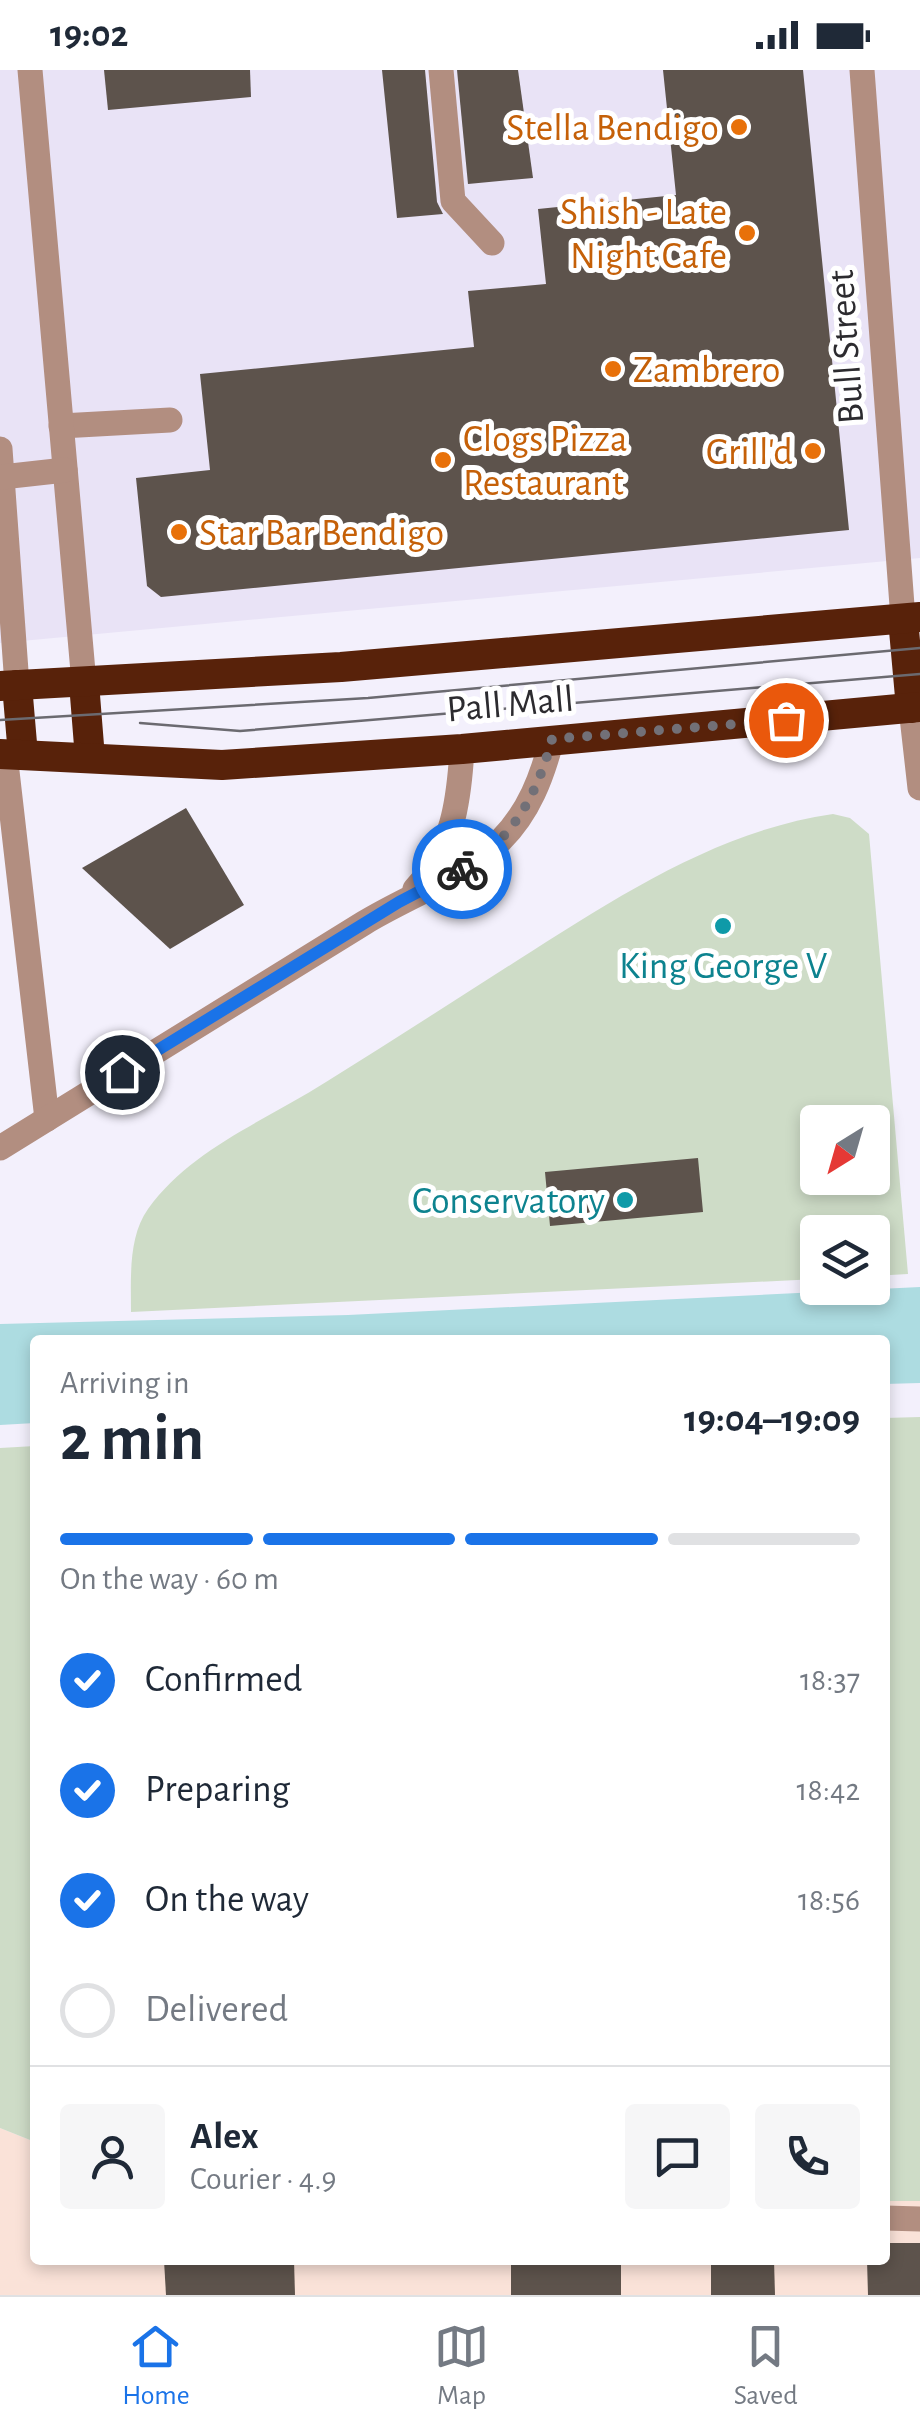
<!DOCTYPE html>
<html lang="en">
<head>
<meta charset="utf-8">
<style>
  :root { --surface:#fff; --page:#f6f6f7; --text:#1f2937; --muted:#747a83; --line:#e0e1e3; --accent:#1a73e8 }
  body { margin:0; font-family:"Alegreya Sans",sans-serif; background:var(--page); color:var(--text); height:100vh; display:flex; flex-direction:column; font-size:38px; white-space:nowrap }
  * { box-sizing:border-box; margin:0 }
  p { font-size:32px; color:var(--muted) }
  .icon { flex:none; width:55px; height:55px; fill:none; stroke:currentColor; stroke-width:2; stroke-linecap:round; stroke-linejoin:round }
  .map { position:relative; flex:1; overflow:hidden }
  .drawer { position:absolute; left:30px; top:1265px; width:860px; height:930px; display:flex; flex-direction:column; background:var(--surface); border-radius:10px; box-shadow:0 5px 15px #0003 }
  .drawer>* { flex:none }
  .needle { width:65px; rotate:217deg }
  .tools { position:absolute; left:800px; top:1035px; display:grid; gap:20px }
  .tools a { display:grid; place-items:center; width:90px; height:90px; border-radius:10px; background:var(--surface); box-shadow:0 5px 15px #0003; font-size:50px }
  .pin { position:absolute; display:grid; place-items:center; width:85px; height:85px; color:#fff; margin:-42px; border:5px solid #fff; border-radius:50%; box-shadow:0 2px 10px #0007 }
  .courier { position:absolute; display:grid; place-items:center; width:100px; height:100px; margin:-50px; border:8px solid #1a73e8; border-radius:50%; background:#fff; color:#222; box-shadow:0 2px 12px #0007 }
  .overview em { font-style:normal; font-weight:600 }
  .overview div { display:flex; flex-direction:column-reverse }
  .overview { display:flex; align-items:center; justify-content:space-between; height:170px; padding:0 30px }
  h1 { font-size:65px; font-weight:600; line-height:75px }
  .bar { display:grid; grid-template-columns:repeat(4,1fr); gap:15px 10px; align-content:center; height:120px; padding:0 30px }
  .bar i { height:12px; border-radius:8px; background:var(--line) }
  .bar .on { background:var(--accent) }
  .bar p { grid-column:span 4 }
  .line { display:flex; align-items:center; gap:25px; padding:0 30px; border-top:2px solid var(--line) }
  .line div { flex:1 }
  .round { display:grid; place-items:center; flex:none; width:105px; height:105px; border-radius:10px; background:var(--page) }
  ol { padding:0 30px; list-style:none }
  li { display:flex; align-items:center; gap:30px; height:110px }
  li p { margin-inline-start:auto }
  li .icon { padding:10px; border-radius:50%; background:var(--accent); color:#fff; stroke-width:4 }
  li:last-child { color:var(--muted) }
  li i { width:55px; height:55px; border:5px solid var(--line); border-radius:50% }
  .status { display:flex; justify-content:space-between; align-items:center; height:70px; padding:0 50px; background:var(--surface); direction:ltr }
  .status svg { height:28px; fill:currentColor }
  .dock { display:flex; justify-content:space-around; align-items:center; height:140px; border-top:2px solid var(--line); background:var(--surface); font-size:28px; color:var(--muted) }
  .dock a { display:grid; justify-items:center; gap:5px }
  .dock .on { color:var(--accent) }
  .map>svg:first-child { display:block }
  .built { fill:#e9e3f6 }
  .education { fill:#fae2d8 }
  .green { fill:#cedcc7; fill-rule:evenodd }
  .water { fill:#addce1 }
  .building { fill:#5d534c }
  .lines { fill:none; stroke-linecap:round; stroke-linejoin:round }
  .lane { stroke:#b28e80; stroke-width:25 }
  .street { stroke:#b28e80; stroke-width:25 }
  .highway { stroke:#58220a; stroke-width:30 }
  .tram { stroke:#6b6a70; stroke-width:2.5 }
  .done { stroke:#727077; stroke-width:10; stroke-dasharray:0 18 }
  .route { stroke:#1a73e8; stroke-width:12 }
  .food-dot { fill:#e8710a; stroke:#fff; stroke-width:4 }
  .culture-dot { fill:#0f9aa8; stroke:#fff; stroke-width:4 }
  .labels { text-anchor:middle; stroke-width:10; stroke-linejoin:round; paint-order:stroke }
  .food-label { font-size:38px; fill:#c56008; stroke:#fff; text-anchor:end }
  .street-label { font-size:38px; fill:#2c2b2f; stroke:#fff }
  .culture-label { font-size:38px; fill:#0d838f; stroke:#fff }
</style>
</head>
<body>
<div class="status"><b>19:02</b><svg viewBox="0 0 49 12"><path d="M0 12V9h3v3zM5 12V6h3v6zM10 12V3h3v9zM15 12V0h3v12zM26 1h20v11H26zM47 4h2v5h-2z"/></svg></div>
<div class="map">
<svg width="920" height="2225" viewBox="0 0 920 2225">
  <rect width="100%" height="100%" fill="#f3f0fc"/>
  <!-- built -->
  <path class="built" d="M 0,0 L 920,0 L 920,488 L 0,573 Z"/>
  <!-- education -->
  <path class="education" d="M 0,2058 L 35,2072 L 35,2190 L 486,2193 L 487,2190 L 885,2190 L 885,2131 L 920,2131 L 920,2225 L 0,2225 Z"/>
  <!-- green -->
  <g class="green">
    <path d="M 833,744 L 850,748 L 869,764 L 908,1204 L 873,1206 L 872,1162 L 818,1162 L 817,1209 L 131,1242 C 131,1209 128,1167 148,1139 C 191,1079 265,1051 326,1012 C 390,972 454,931 518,890 C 616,828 716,761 833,744 ZM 818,1052 L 872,1052 L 872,1108 L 818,1108 Z"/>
    <path d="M 920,1347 L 920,2131 L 885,2131 L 885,1348 Z"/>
    <path d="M 35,1376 L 35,2072 L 0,2058 L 0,1378 Z"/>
  </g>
  <!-- water -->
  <path class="water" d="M 920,1217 L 920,1313 L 885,1314 L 885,1270 L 35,1270 L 35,1353 L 0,1355 L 0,1254 L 348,1245 Z"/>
  <!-- building -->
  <g class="building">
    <path d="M 104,0 L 250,0 L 251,27 L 108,40 Z"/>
    <path d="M 382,0 L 425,0 L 437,132 L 443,144 L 397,148 Z"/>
    <path d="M 457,0 L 518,0 L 533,108 L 468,114 Z"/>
    <path d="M 663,0 L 803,0 L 849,460 L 161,527 L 147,516 L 136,408 L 210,400 L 200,304 L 474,277 L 468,221 L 546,214 L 538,139 L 676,125 Z"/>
    <path d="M 186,738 L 244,835 L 170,879 L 82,798 Z"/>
    <path d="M 698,1088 L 703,1142 L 550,1156 L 545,1102 Z"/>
    <path d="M 885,2173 L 920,2173 L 920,2225 L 868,2225 L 867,2190 L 885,2190 Z"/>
    <path d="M 164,2190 L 294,2190 L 295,2225 L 166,2225 Z"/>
    <rect x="511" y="2190" width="110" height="35"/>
    <path d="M 711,2190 L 774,2190 L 775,2225 L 711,2225 Z"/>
  </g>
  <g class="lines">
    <!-- lane -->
    <g class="lane">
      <path d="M 441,0 L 453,131 L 492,173"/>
      <path d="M 61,356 L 170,350"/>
      <path d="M 885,2148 L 920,2149"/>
    </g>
    <!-- street -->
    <g class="street">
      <path d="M 30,0 L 84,613"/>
      <path d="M 862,0 L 903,549"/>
      <path d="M 0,379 L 17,615"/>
      <path d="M 2,407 L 65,400"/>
      <path d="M 911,638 L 920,718"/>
      <path d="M 5,684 L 47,1049"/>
      <path d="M 415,819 C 453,779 459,731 462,679"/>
      <path d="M 0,1078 C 121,1002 243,928 364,853 C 408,826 464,807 501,770 C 529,742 542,707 552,669"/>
    </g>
    <!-- highway -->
    <g class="highway">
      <path d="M 903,549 L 911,638"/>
      <path d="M 84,613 L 90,688"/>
      <path d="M 17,615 L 23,685"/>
      <path d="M 0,616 L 341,597 L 920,547"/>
      <path d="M 0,684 L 222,695 L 462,679 L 920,637"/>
    </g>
    <!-- tram -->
    <g class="tram">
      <path d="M 0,650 L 368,628 L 920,578"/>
      <path d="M 140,653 L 240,661 L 920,604"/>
    </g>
  </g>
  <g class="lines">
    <!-- done -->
    <path class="done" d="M 462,799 C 513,770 537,725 552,669 L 786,650"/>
    <!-- route -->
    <path class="route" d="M 122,1002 L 399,832 L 462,799"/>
  </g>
  <!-- markers -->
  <g class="food-dot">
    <circle cx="739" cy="57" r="10"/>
    <circle cx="747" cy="163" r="10"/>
    <circle cx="613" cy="299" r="10"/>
    <circle cx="813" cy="381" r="10"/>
    <circle cx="443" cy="390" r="10"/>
    <circle cx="179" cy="462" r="10"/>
  </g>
  <g class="culture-dot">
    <circle cx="723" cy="856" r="10"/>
    <circle cx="625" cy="1130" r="10"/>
  </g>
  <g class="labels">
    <!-- food labels -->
    <g class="food-label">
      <text x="719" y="70">Stella Bendigo</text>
      <text x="727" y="154">Shish - Late<tspan x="727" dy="44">Night Cafe</tspan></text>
      <text x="633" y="312" text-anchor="start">Zambrero</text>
      <text x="463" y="381" text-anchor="start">Clogs Pizza<tspan x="463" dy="44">Restaurant</tspan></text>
      <text x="793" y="394">Grill'd</text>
      <text x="199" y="475" text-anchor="start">Star Bar Bendigo</text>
    </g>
    <!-- street labels -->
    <g class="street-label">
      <text transform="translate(845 277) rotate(-94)" y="13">Bull Street</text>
      <text transform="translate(510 633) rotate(-5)" y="13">Pall Mall</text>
    </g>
    <!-- culture labels -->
    <g class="culture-label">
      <text x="723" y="908">King George V</text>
      <text x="605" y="1143" text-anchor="end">Conservatory</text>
    </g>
  </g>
</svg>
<div class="tools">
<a><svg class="needle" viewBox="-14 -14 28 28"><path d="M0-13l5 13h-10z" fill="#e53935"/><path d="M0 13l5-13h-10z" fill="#747a83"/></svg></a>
<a><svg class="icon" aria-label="layers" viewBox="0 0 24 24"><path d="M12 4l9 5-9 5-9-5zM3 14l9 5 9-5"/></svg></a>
</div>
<div class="pin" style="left:786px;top:650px;background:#ea580c"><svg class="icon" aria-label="bag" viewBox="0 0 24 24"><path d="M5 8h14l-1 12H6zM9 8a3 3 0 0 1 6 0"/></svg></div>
<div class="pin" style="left:122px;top:1002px;background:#1f2937"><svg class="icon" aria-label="home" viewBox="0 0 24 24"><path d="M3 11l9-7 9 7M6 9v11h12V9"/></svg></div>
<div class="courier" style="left:462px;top:799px"><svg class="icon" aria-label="bike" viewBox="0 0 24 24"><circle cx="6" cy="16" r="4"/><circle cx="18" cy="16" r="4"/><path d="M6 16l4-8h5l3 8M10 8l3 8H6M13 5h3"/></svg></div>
<section class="drawer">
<div class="overview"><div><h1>2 min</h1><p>Arriving in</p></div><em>19:04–19:09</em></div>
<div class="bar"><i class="on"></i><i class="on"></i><i class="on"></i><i></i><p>On the way · 60 m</p></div>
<ol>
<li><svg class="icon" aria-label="check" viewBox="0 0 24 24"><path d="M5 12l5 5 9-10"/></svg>Confirmed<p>18:37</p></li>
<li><svg class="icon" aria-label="check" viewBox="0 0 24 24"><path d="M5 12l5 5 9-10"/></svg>Preparing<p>18:42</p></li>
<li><svg class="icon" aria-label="check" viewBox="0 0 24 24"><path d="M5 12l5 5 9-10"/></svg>On the way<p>18:56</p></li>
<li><i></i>Delivered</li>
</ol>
<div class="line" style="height:180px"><a class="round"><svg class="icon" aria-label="person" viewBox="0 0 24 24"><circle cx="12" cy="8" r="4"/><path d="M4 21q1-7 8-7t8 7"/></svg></a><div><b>Alex</b><p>Courier · 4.9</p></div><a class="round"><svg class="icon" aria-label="chat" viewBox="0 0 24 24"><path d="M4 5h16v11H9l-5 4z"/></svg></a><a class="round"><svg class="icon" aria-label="phone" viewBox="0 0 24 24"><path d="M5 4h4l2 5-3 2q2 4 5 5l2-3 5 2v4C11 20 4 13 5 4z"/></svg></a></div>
</section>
</div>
<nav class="dock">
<a class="on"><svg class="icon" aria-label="home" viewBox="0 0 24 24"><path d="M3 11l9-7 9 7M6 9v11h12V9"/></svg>Home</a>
<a><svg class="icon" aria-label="map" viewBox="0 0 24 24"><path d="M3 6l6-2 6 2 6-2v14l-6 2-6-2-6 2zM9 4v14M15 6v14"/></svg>Map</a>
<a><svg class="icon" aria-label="saved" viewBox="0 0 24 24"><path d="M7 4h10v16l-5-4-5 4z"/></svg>Saved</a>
</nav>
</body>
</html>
